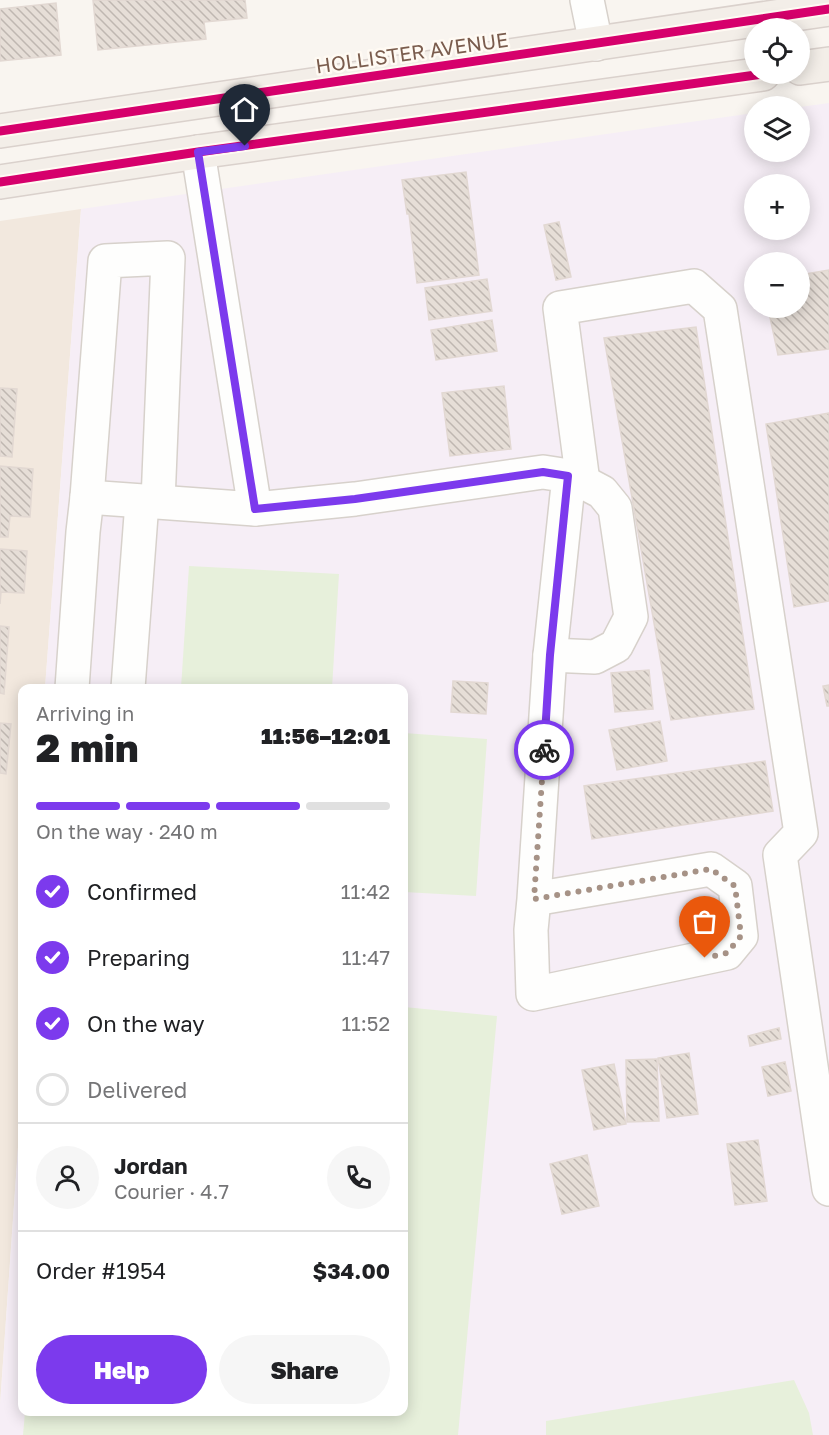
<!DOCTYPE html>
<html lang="en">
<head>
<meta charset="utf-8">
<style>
  :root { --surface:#fff; --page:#f6f6f6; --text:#202124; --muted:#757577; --line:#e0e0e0; --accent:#7c3aed }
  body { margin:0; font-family:"Golos Text",sans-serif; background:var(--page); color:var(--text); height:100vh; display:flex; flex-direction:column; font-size:22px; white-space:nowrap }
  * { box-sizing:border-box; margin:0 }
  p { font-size:20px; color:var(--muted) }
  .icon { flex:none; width:33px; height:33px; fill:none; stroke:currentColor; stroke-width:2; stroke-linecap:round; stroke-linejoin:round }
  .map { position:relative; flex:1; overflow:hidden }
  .details { position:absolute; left:18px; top:684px; width:390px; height:732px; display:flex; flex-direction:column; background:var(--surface); border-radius:12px; box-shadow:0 3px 15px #0003 }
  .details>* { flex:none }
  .buttons { position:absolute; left:744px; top:18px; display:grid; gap:12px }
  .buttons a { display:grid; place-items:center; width:66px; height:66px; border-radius:50%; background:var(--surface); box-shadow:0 3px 15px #0003; font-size:30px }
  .pin { position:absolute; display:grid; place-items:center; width:51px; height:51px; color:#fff; margin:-62px -26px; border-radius:50% 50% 50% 0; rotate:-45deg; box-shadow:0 0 6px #0007 }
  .pin .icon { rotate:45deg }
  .courier { position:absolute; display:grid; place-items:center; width:60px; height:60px; margin:-30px; border:4px solid #7c3aed; border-radius:50%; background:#fff; color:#222; box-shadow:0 2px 8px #0007 }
  .summary em { font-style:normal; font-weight:800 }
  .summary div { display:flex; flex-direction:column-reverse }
  .summary { display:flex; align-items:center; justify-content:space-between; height:102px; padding:0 18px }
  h1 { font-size:39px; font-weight:800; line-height:45px }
  .bar { display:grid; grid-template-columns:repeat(4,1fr); gap:9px 6px; align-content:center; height:72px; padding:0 18px }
  .bar i { height:8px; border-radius:4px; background:var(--line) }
  .bar .on { background:var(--accent) }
  .bar p { grid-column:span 4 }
  .line { display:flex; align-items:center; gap:15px; padding:0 18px; border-top:2px solid var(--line) }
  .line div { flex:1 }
  .round { display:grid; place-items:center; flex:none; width:63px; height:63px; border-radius:32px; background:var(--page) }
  ol { padding:0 18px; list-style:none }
  li { display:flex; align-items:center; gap:18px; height:66px }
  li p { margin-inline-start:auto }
  li .icon { padding:6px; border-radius:50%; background:var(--accent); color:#fff; stroke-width:4 }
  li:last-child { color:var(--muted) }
  li i { width:33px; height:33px; border:3px solid var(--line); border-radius:50% }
  .primary-button { display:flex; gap:12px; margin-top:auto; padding:12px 18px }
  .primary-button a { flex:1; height:69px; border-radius:36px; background:var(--accent); color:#fff; font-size:24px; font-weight:800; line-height:69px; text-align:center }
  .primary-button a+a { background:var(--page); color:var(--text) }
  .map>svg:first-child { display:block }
  .residential { fill:#f2e8de }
  .education { fill:#f6eef6; fill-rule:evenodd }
  .green { fill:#e7f0db }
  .building { fill:url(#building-back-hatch); stroke:#e2d8d2; stroke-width:1.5 }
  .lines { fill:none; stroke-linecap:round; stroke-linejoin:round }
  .minor-casing { stroke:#d7d1cb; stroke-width:36 }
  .major-casing { stroke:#dad1cc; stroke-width:36 }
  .minor { stroke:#fefefd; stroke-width:33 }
  .major { stroke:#f3eee8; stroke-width:33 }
  .cycleway-casing { stroke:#fffaf3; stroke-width:13 }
  .cycleway { stroke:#d6006c; stroke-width:9 }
  .done { stroke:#a69286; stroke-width:6; stroke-dasharray:0 10.8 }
  .route { stroke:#7c3aed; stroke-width:8 }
  .labels { text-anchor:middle; stroke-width:5; stroke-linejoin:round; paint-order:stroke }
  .street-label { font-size:20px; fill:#7a5c4d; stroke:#fffaf3 }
</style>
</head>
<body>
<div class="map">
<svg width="829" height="1435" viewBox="0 0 829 1435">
  <defs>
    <pattern id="building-back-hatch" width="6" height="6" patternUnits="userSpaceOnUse" patternTransform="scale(1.5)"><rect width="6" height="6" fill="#e6ded7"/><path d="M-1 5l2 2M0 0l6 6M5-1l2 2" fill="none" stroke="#bfb7b1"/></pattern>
  </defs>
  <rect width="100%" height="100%" fill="#f9f5f0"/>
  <!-- residential -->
  <path class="residential" d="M 81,209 L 45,688 L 22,688 L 22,1090 L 0,1405 L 0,221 Z"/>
  <!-- education -->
  <path class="education" d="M 829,103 L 829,1435 L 0,1435 L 0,1405 L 22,1090 L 22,1412 L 404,1412 L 404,688 L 45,688 L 81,209 L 754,113 L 754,152 L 800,152 L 800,107 ZM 754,184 L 800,184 L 800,230 L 754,230 ZM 754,262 L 800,262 L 800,308 L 754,308 Z"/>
  <!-- green -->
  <g class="green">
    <path d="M 189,566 L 339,574 L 332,688 L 181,688 Z"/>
    <path d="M 404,733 L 487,739 L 476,896 L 404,892 Z"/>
    <path d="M 404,1007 L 497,1016 L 458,1435 L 23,1435 L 25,1412 L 404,1412 Z"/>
    <path d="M 794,1380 L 809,1413 L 813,1435 L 546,1435 L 546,1421 Z"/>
  </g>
  <!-- building -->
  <g class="building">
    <path d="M 93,0 L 245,0 L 247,18 L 204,22 L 206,39 L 98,50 Z"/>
    <path d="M 56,3 L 61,55 L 0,61 L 0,9 Z"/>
    <path d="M 466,172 L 479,275 L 417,283 L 409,214 L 407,214 L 402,180 Z"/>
    <path d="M 559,222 L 571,277 L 556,280 L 544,225 Z"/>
    <path d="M 829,270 L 829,349 L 778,355 L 768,308 L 800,308 L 800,275 Z"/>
    <path d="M 487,279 L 492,311 L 429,320 L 425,288 Z"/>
    <path d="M 492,320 L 497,351 L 436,360 L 431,330 Z"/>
    <path d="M 696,327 L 754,709 L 671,720 L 604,338 Z"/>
    <path d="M 504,386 L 511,449 L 450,456 L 442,393 Z"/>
    <path d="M 0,388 L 17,389 L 12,457 L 0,456 Z"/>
    <path d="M 829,413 L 829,601 L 794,607 L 766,424 Z"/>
    <path d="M 0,466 L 33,469 L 30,517 L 10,516 L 8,537 L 0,537 Z"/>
    <path d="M 0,549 L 27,551 L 24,593 L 1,592 L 0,604 Z"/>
    <path d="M 0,626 L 9,627 L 4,694 L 0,693 Z"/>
    <path d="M 649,670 L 653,709 L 615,712 L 611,673 Z"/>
    <path d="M 453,681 L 488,683 L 486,714 L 451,712 Z"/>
    <path d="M 829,685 L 829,706 L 827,706 L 823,686 Z"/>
    <path d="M 660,721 L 667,761 L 617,770 L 609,730 Z"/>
    <path d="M 0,723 L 11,724 L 6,774 L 0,773 Z"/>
    <path d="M 765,761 L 773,811 L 592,839 L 584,786 Z"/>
    <path d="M 779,1028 L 781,1039 L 750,1046 L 748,1036 Z"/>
    <path d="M 689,1053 L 698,1114 L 667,1118 L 658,1058 Z"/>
    <path d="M 657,1059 L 659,1121 L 627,1122 L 626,1060 Z"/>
    <path d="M 785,1062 L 791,1091 L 768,1096 L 762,1067 Z"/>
    <path d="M 614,1064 L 626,1124 L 594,1130 L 582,1070 Z"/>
    <path d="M 758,1140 L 767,1201 L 735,1205 L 727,1144 Z"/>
    <path d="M 587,1155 L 599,1206 L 562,1214 L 550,1164 Z"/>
  </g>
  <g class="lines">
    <!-- minor casing -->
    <g class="minor-casing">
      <g id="minor">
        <path d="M 587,0 L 596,44"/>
        <path d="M 198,152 L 255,509"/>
        <path d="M 583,482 L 560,308 L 694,286 L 720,309 L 801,833 L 780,855 L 829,1189"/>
        <path d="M 87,497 L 255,509 L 355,499 L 543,472 L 569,476 L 550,655 L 534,899 L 531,930 L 533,994 L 727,953 L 741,936 L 735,886 L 711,869 L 534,899"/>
        <path d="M 550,655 L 595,657 L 616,646 L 631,617 L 615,508 L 602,492 L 583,482 L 569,476"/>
        <path d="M 72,688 L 83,532 L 87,497 L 105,261 L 168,258 L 158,501"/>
        <path d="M 128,688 L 142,502"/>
      </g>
    </g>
    <!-- major casing -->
    <g class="major-casing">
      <g id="major">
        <path d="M 800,68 L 829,64"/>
        <path d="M 0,131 L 829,9"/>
        <path d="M 0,182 L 198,152 L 763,74"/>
      </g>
    </g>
    <!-- minor -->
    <use href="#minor" class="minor"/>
    <!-- major -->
    <use href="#major" class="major"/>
    <!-- cycleway casing -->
    <g class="cycleway-casing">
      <g id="cycleway">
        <path d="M 0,131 L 829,9"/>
        <path d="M 0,182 L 198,152 L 763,74"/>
      </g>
    </g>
    <!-- cycleway -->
    <use href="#cycleway" class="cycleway"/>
  </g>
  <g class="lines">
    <!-- done -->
    <path class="done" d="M 544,750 L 534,899 L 711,869 L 735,886 L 741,936 L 727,953 L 705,958"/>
    <!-- route -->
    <path class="route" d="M 245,146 L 198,152 L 255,509 L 355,499 L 543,472 L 568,476 L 550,655 L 544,750"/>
  </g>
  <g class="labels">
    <!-- street labels -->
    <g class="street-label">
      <text transform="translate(412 53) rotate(-8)" y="7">HOLLISTER AVENUE</text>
    </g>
  </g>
</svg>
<div class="buttons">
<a><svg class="icon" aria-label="locate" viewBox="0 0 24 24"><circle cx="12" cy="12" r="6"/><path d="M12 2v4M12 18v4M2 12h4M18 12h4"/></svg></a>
<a><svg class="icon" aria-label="layers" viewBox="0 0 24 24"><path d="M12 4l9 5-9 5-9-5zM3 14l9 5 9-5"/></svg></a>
<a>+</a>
<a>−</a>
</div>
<div class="pin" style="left:705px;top:958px;background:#ea580c"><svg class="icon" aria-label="bag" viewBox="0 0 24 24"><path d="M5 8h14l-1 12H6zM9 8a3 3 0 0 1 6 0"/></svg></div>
<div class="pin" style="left:245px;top:146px;background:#1f2937"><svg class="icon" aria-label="home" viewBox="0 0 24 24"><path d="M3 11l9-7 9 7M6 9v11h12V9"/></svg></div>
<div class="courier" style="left:544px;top:750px"><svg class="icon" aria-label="bike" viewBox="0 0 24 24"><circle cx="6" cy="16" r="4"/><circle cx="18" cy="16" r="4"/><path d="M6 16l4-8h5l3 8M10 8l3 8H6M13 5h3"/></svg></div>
<section class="details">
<div class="summary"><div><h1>2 min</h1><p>Arriving in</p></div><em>11:56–12:01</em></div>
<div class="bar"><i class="on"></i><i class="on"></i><i class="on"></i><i></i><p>On the way · 240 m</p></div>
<ol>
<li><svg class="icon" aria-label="check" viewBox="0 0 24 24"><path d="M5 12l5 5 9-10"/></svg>Confirmed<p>11:42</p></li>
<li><svg class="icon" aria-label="check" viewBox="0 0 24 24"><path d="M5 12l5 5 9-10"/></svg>Preparing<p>11:47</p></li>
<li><svg class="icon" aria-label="check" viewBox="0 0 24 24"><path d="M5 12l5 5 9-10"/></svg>On the way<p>11:52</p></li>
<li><i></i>Delivered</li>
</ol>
<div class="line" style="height:108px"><a class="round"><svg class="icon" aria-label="person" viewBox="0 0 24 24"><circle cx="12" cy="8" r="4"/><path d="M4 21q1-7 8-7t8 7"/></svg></a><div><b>Jordan</b><p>Courier · 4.7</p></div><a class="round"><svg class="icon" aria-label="phone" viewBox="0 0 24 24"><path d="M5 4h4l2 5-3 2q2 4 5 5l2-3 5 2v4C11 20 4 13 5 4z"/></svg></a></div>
<div class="line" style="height:78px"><div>Order #1954</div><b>$34.00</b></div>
<div class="primary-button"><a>Help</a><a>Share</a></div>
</section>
</div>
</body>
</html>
